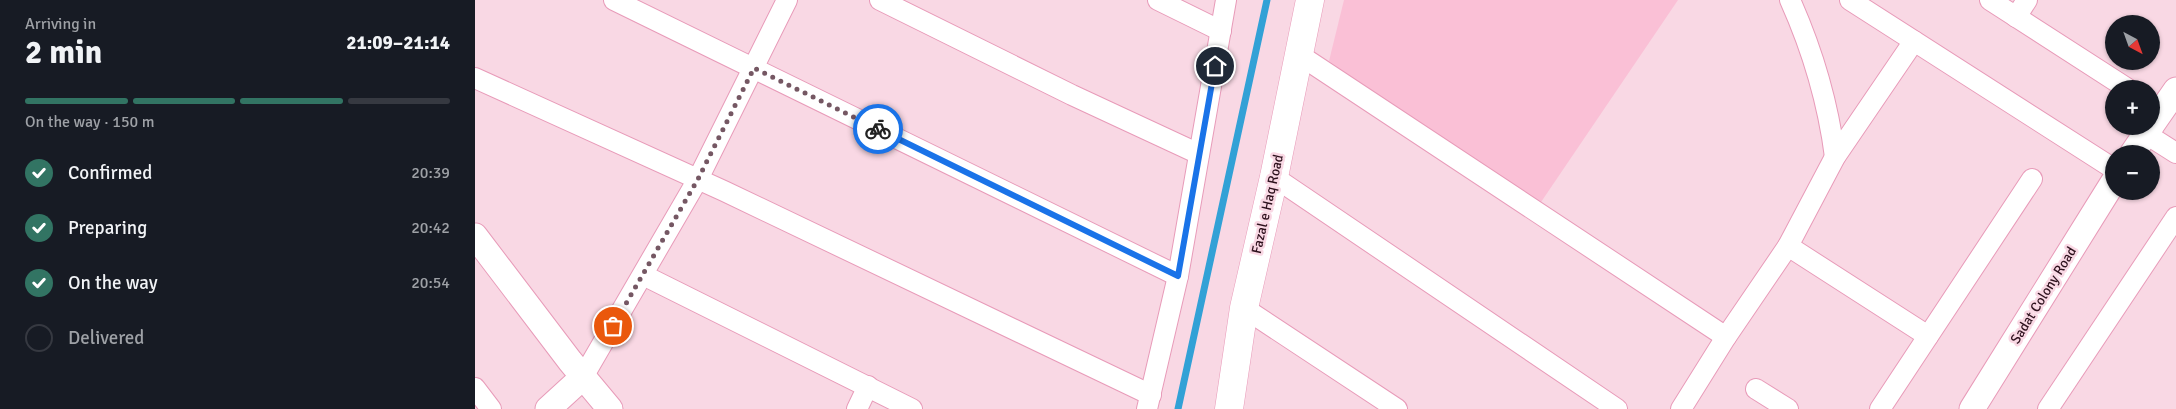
<!DOCTYPE html>
<html lang="en">
<head>
<meta charset="utf-8">
<style>
  :root { --surface:#171b24; --page:#20242c; --text:#f1f3f6; --muted:#9ea1a6; --line:#363941; --accent:#327463 }
  body { margin:0; font-family:Signika,sans-serif; background:var(--page); color:var(--text); height:100vh; display:flex; flex-direction:column; font-size:19px; white-space:nowrap }
  * { box-sizing:border-box; margin:0 }
  p { font-size:16px; color:var(--muted) }
  .icon { flex:none; width:28px; height:28px; fill:none; stroke:currentColor; stroke-width:2; stroke-linecap:round; stroke-linejoin:round }
  .map { position:relative; flex:1; overflow:hidden }
  .side { display:flex; flex-direction:column; background:var(--surface); width:475px }
  .side>* { flex:none }
  .needle { width:32px; rotate:139deg }
  .controls { position:absolute; left:1630px; top:15px; display:grid; gap:10px }
  .controls a { display:grid; place-items:center; width:55px; height:55px; border-radius:50%; background:var(--surface); box-shadow:0 1px 4px #0004; font-size:25px }
  .pin { position:absolute; display:grid; place-items:center; width:42px; height:42px; color:#fff; margin:-21px; border:2px solid #fff; border-radius:50%; box-shadow:0 1px 5px #0007 }
  .courier { position:absolute; display:grid; place-items:center; width:50px; height:50px; margin:-25px; border:4px solid #1a73e8; border-radius:50%; background:#fff; color:#222; box-shadow:0 1px 6px #0007 }
  .headline em { font-style:normal; font-weight:700 }
  .headline div { display:flex; flex-direction:column-reverse }
  .headline { display:flex; align-items:center; justify-content:space-between; height:85px; padding:0 25px }
  h1 { font-size:32px; font-weight:700; line-height:38px }
  .bar { display:grid; grid-template-columns:repeat(4,1fr); gap:8px 5px; align-content:center; height:60px; padding:0 25px }
  .bar i { height:6px; border-radius:4px; background:var(--line) }
  .bar .current { background:var(--accent) }
  .bar p { grid-column:span 4 }
  ol { padding:0 25px; list-style:none }
  li { display:flex; align-items:center; gap:15px; height:55px }
  li p { margin-inline-start:auto }
  li .icon { padding:5px; border-radius:50%; background:var(--accent); color:#fff; stroke-width:4 }
  li:last-child { color:var(--muted) }
  li i { width:28px; height:28px; border:2px solid var(--line); border-radius:50% }
  main { display:flex; flex:1; min-height:0 }
  .map>svg:first-child { display:block }
  .green { fill:#fac0d6 }
  .lines { fill:none; stroke-linecap:round; stroke-linejoin:round }
  .stream { stroke:#32a1d6; stroke-width:7 }
  .minor-casing { stroke:#e89bb9; stroke-width:22 }
  .tertiary-casing { stroke:#e89bb9; stroke-width:27 }
  .secondary-casing { stroke:#e89bb9; stroke-width:29 }
  .minor { stroke:#fff; stroke-width:20 }
  .tertiary { stroke:#fff; stroke-width:25 }
  .secondary { stroke:#fff; stroke-width:28 }
  .done { stroke:#755763; stroke-width:5; stroke-dasharray:0 9 }
  .route { stroke:#1a73e8; stroke-width:6 }
  .labels { text-anchor:middle; stroke-width:5; stroke-linejoin:round; paint-order:stroke }
  .street-label { font-size:14px; fill:#2e121e; stroke:#f9d8e4 }
</style>
</head>
<body>
<main>
<section class="side">
<div class="headline"><div><h1>2 min</h1><p>Arriving in</p></div><em>21:09–21:14</em></div>
<div class="bar"><i class="current"></i><i class="current"></i><i class="current"></i><i></i><p>On the way · 150 m</p></div>
<ol>
<li><svg class="icon" aria-label="check" viewBox="0 0 24 24"><path d="M5 12l5 5 9-10"/></svg>Confirmed<p>20:39</p></li>
<li><svg class="icon" aria-label="check" viewBox="0 0 24 24"><path d="M5 12l5 5 9-10"/></svg>Preparing<p>20:42</p></li>
<li><svg class="icon" aria-label="check" viewBox="0 0 24 24"><path d="M5 12l5 5 9-10"/></svg>On the way<p>20:54</p></li>
<li><i></i>Delivered</li>
</ol>
</section>
<div class="map">
<svg width="1701" height="409" viewBox="0 0 1701 409">
  <rect width="100%" height="100%" fill="#f9d8e4"/>
  <!-- green -->
  <path class="green" d="M 869,0 L 1203,0 L 1062,208 L 854,61 Z"/>
  <g class="lines">
    <!-- stream -->
    <path class="stream" d="M 703,409 L 792,0"/>
    <!-- minor casing -->
    <g class="minor-casing">
      <g id="minor">
        <path d="M 139,0 L 703,276"/>
        <path d="M 405,0 L 597,95 L 724,154"/>
        <path d="M 683,0 L 746,31"/>
        <path d="M 1315,0 C 1337,49 1353,103 1360,157"/>
        <path d="M 1375,0 L 1639,169"/>
        <path d="M 1515,0 L 1653,89"/>
        <path d="M 1541,17 L 1552,0"/>
        <path d="M 823,54 L 1251,337"/>
        <path d="M 0,78 L 249,191 L 676,395"/>
        <path d="M 1671,134 L 1701,153"/>
        <path d="M 799,177 L 1142,409"/>
        <path d="M 1313,246 L 1453,336"/>
        <path d="M 168,275 L 437,409"/>
        <path d="M 769,308 L 922,409"/>
        <path d="M 108,377 L 223,179 L 312,0"/>
        <path d="M 0,388 L 16,409"/>
        <path d="M 1281,389 L 1313,409"/>
        <path d="M 382,409 L 393,386"/>
        <path d="M 672,409 L 703,276 L 751,0"/>
        <path d="M 1206,409 L 1251,337 L 1313,246 L 1360,157 L 1439,41"/>
        <path d="M 1405,409 L 1557,179"/>
        <path d="M 1573,409 L 1701,217"/>
      </g>
    </g>
    <!-- tertiary casing -->
    <g class="tertiary-casing">
      <g id="tertiary">
        <path d="M 1676,126 L 1701,90"/>
        <path d="M 1657,154 L 1676,126"/>
        <path d="M 0,236 L 95,361 L 135,409"/>
        <path d="M 73,409 L 108,377"/>
        <path d="M 1497,409 L 1639,181"/>
      </g>
    </g>
    <!-- secondary casing -->
    <g class="secondary-casing">
      <path id="secondary" d="M 754,409 L 769,308 L 799,177 L 835,0"/>
    </g>
    <!-- minor -->
    <use href="#minor" class="minor"/>
    <!-- tertiary -->
    <use href="#tertiary" class="tertiary"/>
    <!-- secondary -->
    <use href="#secondary" class="secondary"/>
  </g>
  <g class="lines">
    <!-- done -->
    <path class="done" d="M 138,326 L 223,179 L 279,68 L 403,129"/>
    <!-- route -->
    <path class="route" d="M 403,129 L 703,276 L 740,66"/>
  </g>
  <g class="labels">
    <!-- street labels -->
    <g class="street-label">
      <text transform="translate(792 204) rotate(-77)" y="5">Fazal e Haq Road</text>
      <text transform="translate(1568 295) rotate(-58)" y="5">Sadat Colony Road</text>
    </g>
  </g>
</svg>
<div class="controls">
<a><svg class="needle" viewBox="-14 -14 28 28"><path d="M0-13l5 13h-10z" fill="#e53935"/><path d="M0 13l5-13h-10z" fill="#9ea1a6"/></svg></a>
<a>+</a>
<a>−</a>
</div>
<div class="pin" style="left:138px;top:326px;background:#ea580c"><svg class="icon" aria-label="bag" viewBox="0 0 24 24"><path d="M5 8h14l-1 12H6zM9 8a3 3 0 0 1 6 0"/></svg></div>
<div class="pin" style="left:740px;top:66px;background:#1f2937"><svg class="icon" aria-label="home" viewBox="0 0 24 24"><path d="M3 11l9-7 9 7M6 9v11h12V9"/></svg></div>
<div class="courier" style="left:403px;top:129px"><svg class="icon" aria-label="bike" viewBox="0 0 24 24"><circle cx="6" cy="16" r="4"/><circle cx="18" cy="16" r="4"/><path d="M6 16l4-8h5l3 8M10 8l3 8H6M13 5h3"/></svg></div>
</div>
</main>
</body>
</html>
